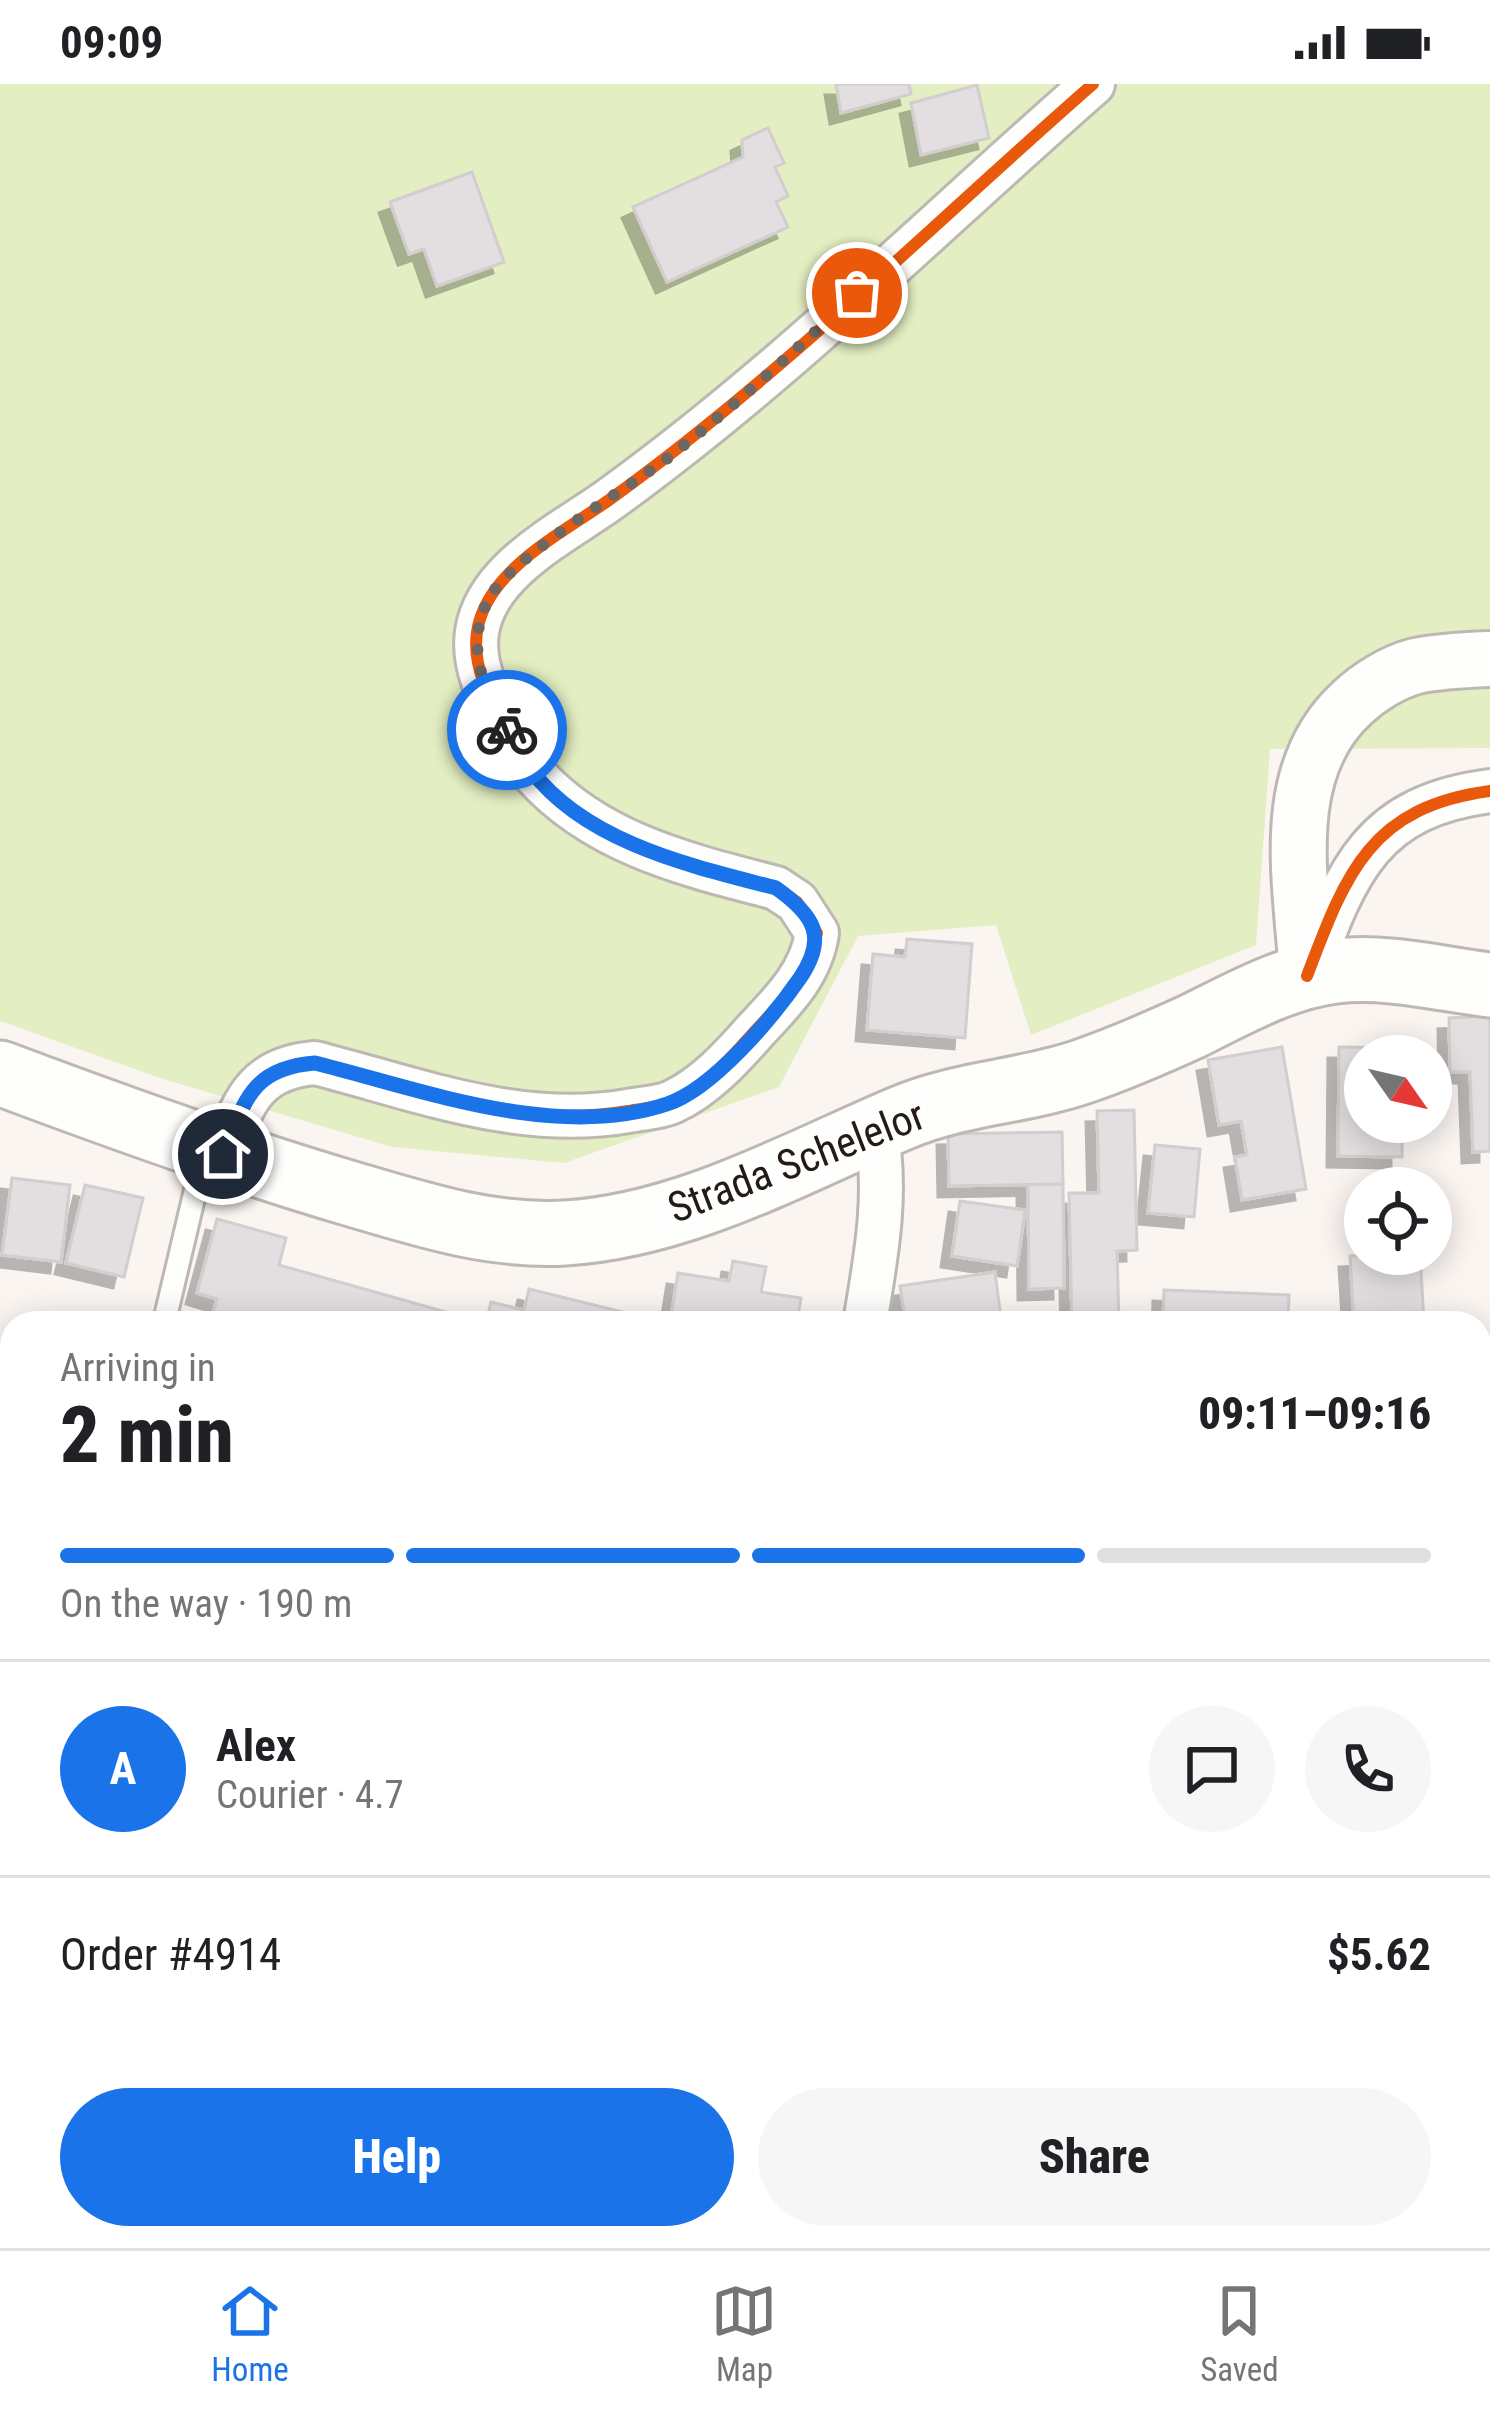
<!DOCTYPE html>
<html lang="en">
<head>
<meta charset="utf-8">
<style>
  :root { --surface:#fff; --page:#f6f6f6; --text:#202124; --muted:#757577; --line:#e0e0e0; --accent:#1a73e8 }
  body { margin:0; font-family:"Roboto Condensed",sans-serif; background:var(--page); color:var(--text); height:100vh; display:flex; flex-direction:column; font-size:45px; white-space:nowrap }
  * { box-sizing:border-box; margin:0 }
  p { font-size:39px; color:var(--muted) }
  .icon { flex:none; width:66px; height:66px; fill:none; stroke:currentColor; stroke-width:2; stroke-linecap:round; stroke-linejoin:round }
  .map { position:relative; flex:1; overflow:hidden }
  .sheet { position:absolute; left:0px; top:1227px; width:1491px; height:939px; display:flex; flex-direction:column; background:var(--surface); border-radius:36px 36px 0 0; box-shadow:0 6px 30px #0003 }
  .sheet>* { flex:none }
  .needle { width:78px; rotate:124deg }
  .fabs { position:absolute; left:1344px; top:951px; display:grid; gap:24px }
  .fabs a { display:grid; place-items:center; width:108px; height:108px; border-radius:50%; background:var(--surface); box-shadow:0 6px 30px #0003; font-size:60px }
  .pin { position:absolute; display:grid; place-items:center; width:102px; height:102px; color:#fff; margin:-51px; border:6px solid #fff; border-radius:50%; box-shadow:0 3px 12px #0007 }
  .courier { position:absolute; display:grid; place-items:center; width:120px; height:120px; margin:-60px; border:9px solid #1a73e8; border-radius:50%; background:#fff; color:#222; box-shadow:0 3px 15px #0007 }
  .headline em { font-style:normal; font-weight:800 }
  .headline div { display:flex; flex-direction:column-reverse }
  .headline { display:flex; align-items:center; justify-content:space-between; height:204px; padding:0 60px }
  h1 { font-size:78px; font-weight:800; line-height:90px }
  .bar { display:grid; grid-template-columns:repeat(4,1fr); gap:18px 12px; align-content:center; height:144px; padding:0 60px }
  .bar i { height:15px; border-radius:9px; background:var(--line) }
  .bar .active { background:var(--accent) }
  .bar p { grid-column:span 4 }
  .line { display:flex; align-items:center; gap:30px; padding:0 60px; border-top:3px solid var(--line) }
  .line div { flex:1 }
  .round { display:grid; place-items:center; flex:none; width:126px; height:126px; border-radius:63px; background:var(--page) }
  .cta { display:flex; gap:24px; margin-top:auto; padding:24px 60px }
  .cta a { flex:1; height:138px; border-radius:72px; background:var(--accent); color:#fff; font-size:48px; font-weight:800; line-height:138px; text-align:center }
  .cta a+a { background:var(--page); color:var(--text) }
  .status { display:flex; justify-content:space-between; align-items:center; height:84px; padding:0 60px; background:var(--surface); direction:ltr }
  .status svg { height:33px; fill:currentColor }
  .dock { display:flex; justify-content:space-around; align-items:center; height:168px; border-top:3px solid var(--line); background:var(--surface); font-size:33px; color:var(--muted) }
  .dock a { display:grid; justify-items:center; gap:6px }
  .dock .active { color:var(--accent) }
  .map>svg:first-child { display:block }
  .built { fill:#fcede0 }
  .green { fill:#e3eec2 }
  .building { fill:#e3dee0; stroke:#d2cdcf; stroke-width:3; filter:url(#shadow) }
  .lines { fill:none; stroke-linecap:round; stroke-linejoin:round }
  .service-casing { stroke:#beb8b3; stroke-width:27 }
  .minor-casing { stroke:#beb8b3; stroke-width:48 }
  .tertiary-casing { stroke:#beb8b3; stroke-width:60 }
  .secondary-casing { stroke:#beb8b3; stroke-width:69 }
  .service { stroke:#fefefd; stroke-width:21 }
  .minor { stroke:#fefefd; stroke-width:42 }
  .tertiary { stroke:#fefefd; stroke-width:54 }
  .secondary { stroke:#fefefd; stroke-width:63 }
  .cycleway-casing { stroke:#fff; stroke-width:20 }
  .cycleway { stroke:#e8590c; stroke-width:12 }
  .done { stroke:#6e6761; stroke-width:12; stroke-dasharray:0 21.6 }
  .route { stroke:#1a73e8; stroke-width:15 }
  .labels { text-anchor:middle; stroke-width:9; stroke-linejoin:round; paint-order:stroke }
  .street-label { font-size:42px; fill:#231b14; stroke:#fff }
</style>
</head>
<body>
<div class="status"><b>09:09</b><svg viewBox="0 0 49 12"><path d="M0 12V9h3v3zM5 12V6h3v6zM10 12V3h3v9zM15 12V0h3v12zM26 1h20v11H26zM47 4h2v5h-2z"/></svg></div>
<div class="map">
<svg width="1490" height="2164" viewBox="0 0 1490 2164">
  <defs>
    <filter id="shadow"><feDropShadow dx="-11" dy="11" stdDeviation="0" flood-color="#0004"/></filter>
  </defs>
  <rect width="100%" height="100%" fill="#faf5f1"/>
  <!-- built -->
  <path class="built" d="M 0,1343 L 12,1346 L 12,1744 L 0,1741 Z"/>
  <!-- green -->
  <path class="green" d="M 0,0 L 1490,0 L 1490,664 L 1270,665 L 1256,861 L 1031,951 L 996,841 L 858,852 L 779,1003 L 564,1079 L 392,1063 L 160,994 L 0,937 Z"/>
  <!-- building -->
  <g class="building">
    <path d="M 836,0 L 909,0 L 911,10 L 841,29 Z"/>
    <path d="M 977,1 L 989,54 L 921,71 L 911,19 Z"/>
    <path d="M 768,44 L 784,79 L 775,83 L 788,112 L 776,118 L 788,143 L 667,198 L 633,123 L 743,73 L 742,56 Z"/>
    <path d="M 472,88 L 504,178 L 437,202 L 424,165 L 409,170 L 390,118 Z"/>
    <path d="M 907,855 L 972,860 L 965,954 L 867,946 L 873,870 L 905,873 Z"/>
    <path d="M 1490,932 L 1490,1067 L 1473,1068 L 1470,988 L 1450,988 L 1449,934 Z"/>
    <path d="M 1282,963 L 1306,1105 L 1242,1116 L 1235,1073 L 1247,1071 L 1241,1037 L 1219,1041 L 1208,976 Z"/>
    <path d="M 1339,963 L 1403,964 L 1403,972 L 1365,972 L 1365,1038 L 1402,1038 L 1402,1073 L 1338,1072 Z"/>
    <path d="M 1134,1026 L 1137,1166 L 1117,1167 L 1119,1239 L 1072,1239 L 1069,1109 L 1099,1109 L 1097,1027 Z"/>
    <path d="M 1062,1048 L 1063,1100 L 949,1102 L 948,1050 Z"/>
    <path d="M 1155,1061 L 1200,1065 L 1194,1133 L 1148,1129 Z"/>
    <path d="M 12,1094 L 70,1101 L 61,1178 L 2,1171 Z"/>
    <path d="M 1063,1100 L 1064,1204 L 1029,1205 L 1028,1101 Z"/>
    <path d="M 85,1101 L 143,1114 L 124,1193 L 66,1179 Z"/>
    <path d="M 960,1117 L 1025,1126 L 1017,1182 L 952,1172 Z"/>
    <path d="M 217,1135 L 286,1154 L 279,1181 L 453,1230 L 450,1239 L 210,1239 L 217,1215 L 197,1209 Z"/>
    <path d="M 1420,1170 L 1424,1239 L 1354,1239 L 1350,1172 Z"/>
    <path d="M 733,1177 L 766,1183 L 761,1208 L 801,1214 L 797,1239 L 670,1239 L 678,1189 L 729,1197 Z"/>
    <path d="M 995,1188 L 1001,1234 L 966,1239 L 906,1239 L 900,1202 Z"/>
    <path d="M 529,1205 L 631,1230 L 629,1239 L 486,1239 L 491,1218 L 524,1226 Z"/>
    <path d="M 1164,1206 L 1289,1211 L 1288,1239 L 1163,1239 Z"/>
    <path d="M 0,1355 L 12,1358 L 12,1475 L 0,1472 Z"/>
    <path d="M 1490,1836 L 1490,1951 L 1481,1952 L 1483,1990 L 1479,1990 L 1479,1837 Z"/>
    <path d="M 0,1847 L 12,1851 L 12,1927 L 0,1924 Z"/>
    <path d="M 0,2025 L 12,2029 L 12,2096 L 0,2092 Z"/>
    <path d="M 144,2154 L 211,2154 L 206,2164 L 151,2164 L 154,2157 Z"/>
    <path d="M 420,2154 L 501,2154 L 507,2156 L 504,2164 L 417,2164 Z"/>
    <path d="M 727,2154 L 777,2154 L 792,2158 L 790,2164 L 724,2164 Z"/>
    <path d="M 1256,2154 L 1268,2154 L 1310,2163 L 1254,2164 Z"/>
    <path d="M 1332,2154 L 1372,2154 L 1369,2164 L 1329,2164 Z"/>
    <path d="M 1384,2154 L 1430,2154 L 1428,2164 L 1382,2164 Z"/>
  </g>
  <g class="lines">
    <!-- service casing -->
    <g class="service-casing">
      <g id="service">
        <path d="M 164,1239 L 204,1070"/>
        <path d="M 991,2164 L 993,2154"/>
      </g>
    </g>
    <!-- minor casing -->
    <g class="minor-casing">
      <g id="minor">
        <path d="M 1310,887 C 1347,785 1373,722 1490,707"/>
        <path d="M 223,1070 C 244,1019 253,984 315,979 C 417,1005 520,1046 628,1027 C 642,1024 659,1024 672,1018 C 705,1003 732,973 755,947 C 783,917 811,890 817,849 L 797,818 L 776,804 C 688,781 596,760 533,689 C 522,676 514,657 505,642 C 489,614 472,582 477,548 C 486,486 563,449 609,416 C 781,292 933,140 1093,0"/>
        <path d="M 865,1239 C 876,1173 888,1111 876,1045"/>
        <path d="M 689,2164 L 691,2154"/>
      </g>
    </g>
    <!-- tertiary casing -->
    <g class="tertiary-casing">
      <path id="tertiary" d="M 1307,892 C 1302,799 1276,689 1352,619 C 1369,603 1393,588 1416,582 C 1440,577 1466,576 1490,575"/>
    </g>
    <!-- secondary casing -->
    <g class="secondary-casing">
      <g id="secondary">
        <path d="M 0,989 C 117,1033 233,1075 352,1110 C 423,1131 491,1153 565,1149 C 683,1142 793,1080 899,1035 C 958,1009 1024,1008 1084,987 C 1121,974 1158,958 1193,942 C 1239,919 1285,893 1336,887 C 1386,881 1441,895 1490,901"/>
        <path d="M 0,1775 L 12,1777"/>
        <path d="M 1479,2046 L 1490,2049"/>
      </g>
    </g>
    <!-- service -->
    <use href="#service" class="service"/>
    <!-- minor -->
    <use href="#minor" class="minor"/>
    <!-- tertiary -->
    <use href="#tertiary" class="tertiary"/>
    <!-- secondary -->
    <use href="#secondary" class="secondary"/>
    <!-- cycleway casing -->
    <g class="cycleway-casing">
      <g id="cycleway">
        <path d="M 1307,892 C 1346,789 1370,723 1490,707"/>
        <path d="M 223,1070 C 244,1019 253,984 315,979 C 417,1005 520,1046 628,1027 C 642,1024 659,1024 672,1018 C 705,1003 732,973 755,947 C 783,917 811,890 817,849 L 797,818 L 776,804 C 688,781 596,760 533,689 C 522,676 514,657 505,642 C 489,614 472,582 477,548 C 486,486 563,449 609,416 C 781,292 933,140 1093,0"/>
      </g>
    </g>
    <!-- cycleway -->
    <use href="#cycleway" class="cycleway"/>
  </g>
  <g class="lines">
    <!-- done -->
    <path class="done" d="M 507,646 C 483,605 465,562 488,516 C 510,473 626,406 669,373 C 734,322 796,266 857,209"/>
    <!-- route -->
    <path class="route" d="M 223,1070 C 245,1017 251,984 315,979 C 423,1006 556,1057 667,1020 C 713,1005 773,933 800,894 C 828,853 814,831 776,804 C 692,782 586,759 531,686 C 522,674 515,659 507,646"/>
  </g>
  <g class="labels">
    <!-- street labels -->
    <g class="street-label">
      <text transform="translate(796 1077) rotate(-21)" y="15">Strada Schelelor</text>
    </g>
  </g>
</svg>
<div class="fabs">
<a><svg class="needle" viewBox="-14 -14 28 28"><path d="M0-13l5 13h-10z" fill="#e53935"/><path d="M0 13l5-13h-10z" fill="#757577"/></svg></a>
<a><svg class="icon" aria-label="locate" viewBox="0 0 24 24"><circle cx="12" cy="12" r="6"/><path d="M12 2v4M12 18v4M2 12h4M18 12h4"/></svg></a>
</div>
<div class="pin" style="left:857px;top:209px;background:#ea580c"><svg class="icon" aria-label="bag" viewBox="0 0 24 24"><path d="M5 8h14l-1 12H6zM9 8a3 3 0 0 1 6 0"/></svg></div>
<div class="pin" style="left:223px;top:1070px;background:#1f2937"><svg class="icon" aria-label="home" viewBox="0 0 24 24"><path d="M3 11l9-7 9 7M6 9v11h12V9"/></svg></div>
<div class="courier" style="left:507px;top:646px"><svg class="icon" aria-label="bike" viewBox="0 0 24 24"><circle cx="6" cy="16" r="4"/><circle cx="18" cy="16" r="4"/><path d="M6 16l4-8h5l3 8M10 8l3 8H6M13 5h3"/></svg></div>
<section class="sheet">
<div class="headline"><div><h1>2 min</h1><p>Arriving in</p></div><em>09:11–09:16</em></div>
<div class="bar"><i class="active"></i><i class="active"></i><i class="active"></i><i></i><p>On the way · 190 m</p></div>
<div class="line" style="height:216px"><b class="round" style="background:var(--accent);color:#fff">A</b><div><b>Alex</b><p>Courier · 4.7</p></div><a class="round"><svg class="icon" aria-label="chat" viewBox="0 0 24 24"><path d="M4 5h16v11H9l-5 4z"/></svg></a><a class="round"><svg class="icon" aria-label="phone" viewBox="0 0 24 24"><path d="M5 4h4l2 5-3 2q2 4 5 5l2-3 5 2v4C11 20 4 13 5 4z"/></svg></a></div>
<div class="line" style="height:156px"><div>Order #4914</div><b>$5.62</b></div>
<div class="cta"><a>Help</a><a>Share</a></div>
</section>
</div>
<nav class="dock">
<a class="active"><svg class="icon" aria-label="home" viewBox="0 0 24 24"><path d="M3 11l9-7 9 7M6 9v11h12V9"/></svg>Home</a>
<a><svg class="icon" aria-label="map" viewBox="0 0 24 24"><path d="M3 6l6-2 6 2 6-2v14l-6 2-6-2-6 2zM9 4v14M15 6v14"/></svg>Map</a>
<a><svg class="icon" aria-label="saved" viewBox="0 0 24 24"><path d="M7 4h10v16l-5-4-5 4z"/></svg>Saved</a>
</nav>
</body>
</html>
